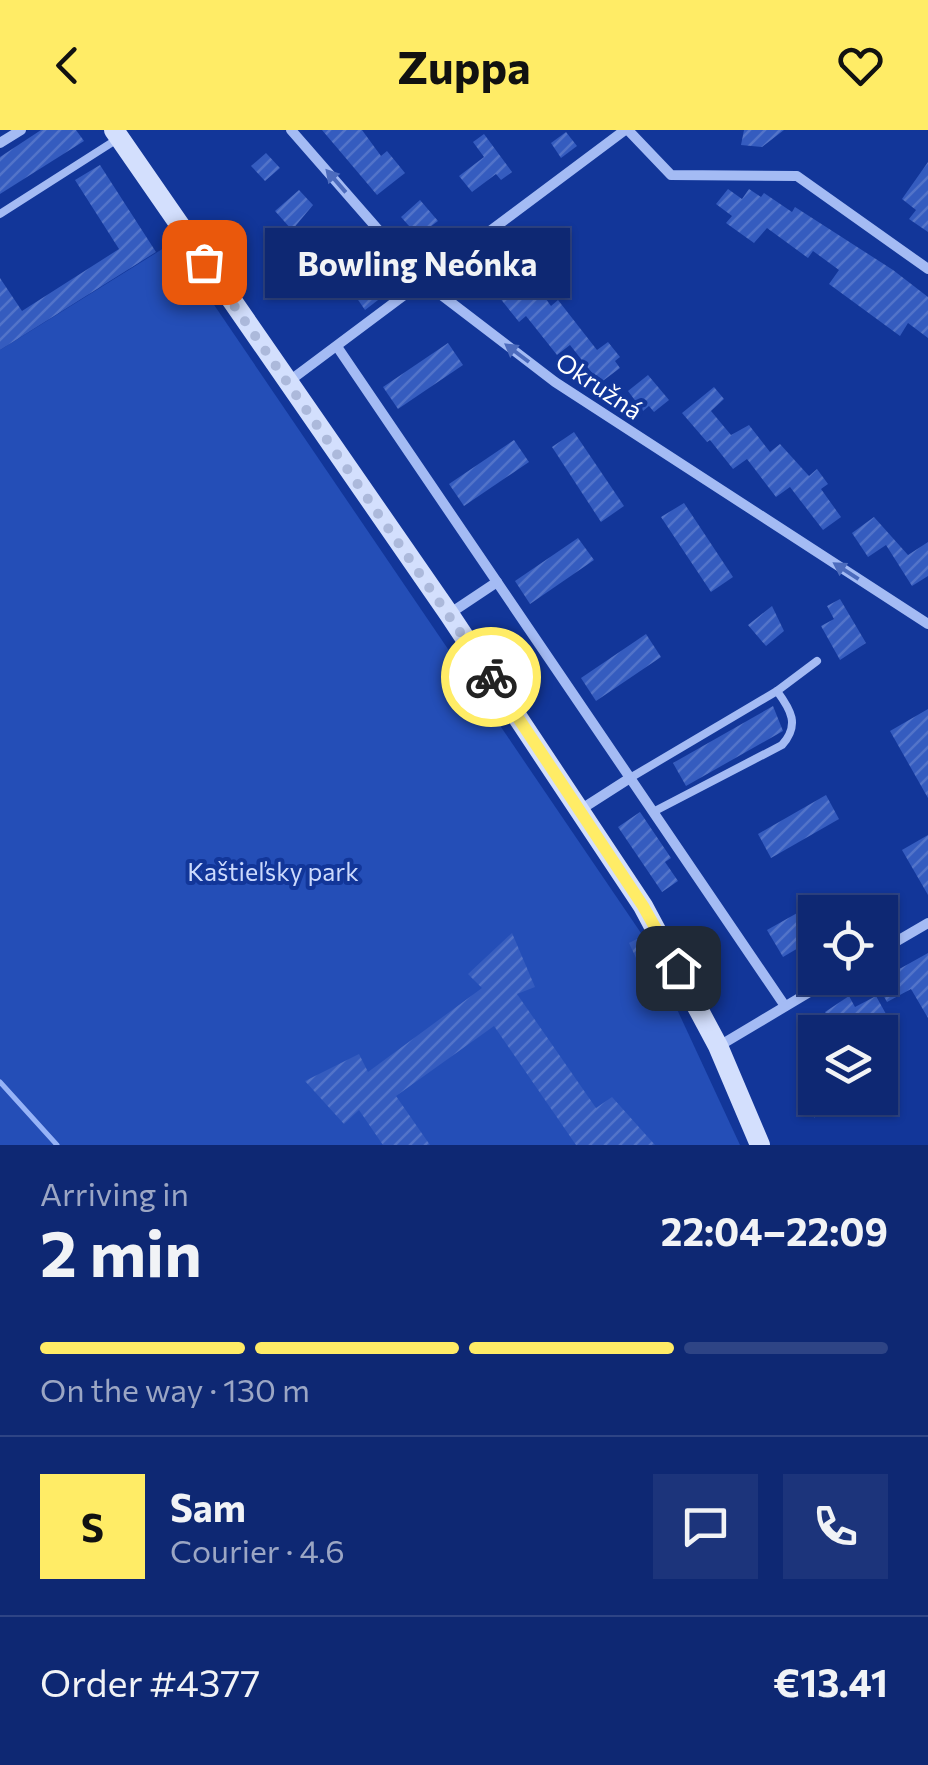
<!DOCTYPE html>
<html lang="en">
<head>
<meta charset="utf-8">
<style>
  :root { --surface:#0e2873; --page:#1c347b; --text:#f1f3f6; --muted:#9ba6c4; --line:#2e4485; --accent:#ffec66 }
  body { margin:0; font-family:Commissioner,sans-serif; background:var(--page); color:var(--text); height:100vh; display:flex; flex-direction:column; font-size:38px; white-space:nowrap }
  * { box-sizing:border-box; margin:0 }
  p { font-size:32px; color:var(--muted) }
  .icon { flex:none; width:55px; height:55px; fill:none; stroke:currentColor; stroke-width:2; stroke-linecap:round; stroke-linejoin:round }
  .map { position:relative; height:1015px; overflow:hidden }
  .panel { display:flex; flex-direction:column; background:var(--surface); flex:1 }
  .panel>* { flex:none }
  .controls { position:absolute; left:798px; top:765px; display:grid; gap:20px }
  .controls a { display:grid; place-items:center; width:100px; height:100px; border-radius:0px; background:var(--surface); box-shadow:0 2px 8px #0004,0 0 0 2px var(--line); font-size:50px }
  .pin { position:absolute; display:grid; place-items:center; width:85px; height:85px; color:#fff; margin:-42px; border-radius:20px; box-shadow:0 5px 15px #0006 }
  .courier { position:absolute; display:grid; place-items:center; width:100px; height:100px; margin:-50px; border:8px solid #ffec66; border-radius:50%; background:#fff; color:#222; box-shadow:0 2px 12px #0007 }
  .bubble { position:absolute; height:70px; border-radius:0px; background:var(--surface); box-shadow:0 2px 8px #0004,0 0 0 2px var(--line); font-size:32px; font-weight:700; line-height:70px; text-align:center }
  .overview em { font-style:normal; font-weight:700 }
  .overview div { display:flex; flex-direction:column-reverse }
  .overview { display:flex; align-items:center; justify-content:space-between; height:170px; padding:0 40px }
  h1 { font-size:65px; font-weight:700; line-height:75px }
  .bar { display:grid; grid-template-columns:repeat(4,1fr); gap:15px 10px; align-content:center; height:120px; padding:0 40px }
  .bar i { height:12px; border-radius:8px; background:var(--line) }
  .bar .selected { background:var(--accent) }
  .bar p { grid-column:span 4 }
  .line { display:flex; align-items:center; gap:25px; padding:0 40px; border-top:2px solid var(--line) }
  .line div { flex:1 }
  .round { display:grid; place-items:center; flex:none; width:105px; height:105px; border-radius:0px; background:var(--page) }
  header { display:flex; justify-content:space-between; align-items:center; height:130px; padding:0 40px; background:var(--accent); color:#111; font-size:45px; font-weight:700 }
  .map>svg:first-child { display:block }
  .green { fill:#244eb7 }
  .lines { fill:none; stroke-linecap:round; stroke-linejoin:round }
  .stream { stroke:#96b3f7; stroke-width:5 }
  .building { fill:url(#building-hatch) }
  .lane { stroke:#a4bbf4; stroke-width:8 }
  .street { stroke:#a4bbf4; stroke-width:10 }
  .secondary { stroke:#d3dffd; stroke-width:20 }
  .oneway { fill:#4c6bbd }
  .done { stroke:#acb9db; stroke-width:10; stroke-dasharray:0 18 }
  .route { stroke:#ffec66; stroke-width:12 }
  .labels { text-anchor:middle; stroke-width:8; stroke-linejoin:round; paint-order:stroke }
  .street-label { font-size:25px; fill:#fff; stroke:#123699 }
  .park-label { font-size:25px; fill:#ccdafd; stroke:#123699 }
</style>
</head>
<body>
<header><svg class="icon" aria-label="back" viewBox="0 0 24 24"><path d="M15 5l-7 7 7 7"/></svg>Zuppa<svg class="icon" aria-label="heart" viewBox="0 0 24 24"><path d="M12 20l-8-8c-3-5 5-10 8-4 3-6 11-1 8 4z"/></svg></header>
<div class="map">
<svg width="928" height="1015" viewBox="0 0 928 1015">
  <defs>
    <pattern id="building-hatch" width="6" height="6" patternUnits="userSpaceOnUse" patternTransform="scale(2.5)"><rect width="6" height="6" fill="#355cbf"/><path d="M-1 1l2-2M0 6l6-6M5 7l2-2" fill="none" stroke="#5374c9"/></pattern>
  </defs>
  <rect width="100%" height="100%" fill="#123699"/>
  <!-- green -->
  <path class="green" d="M 172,113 L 643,806 L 740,1015 L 0,1015 L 0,220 Z"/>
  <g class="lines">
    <!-- stream -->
    <path class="stream" d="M 0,952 L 57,1015"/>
  </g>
  <!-- building -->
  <g class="building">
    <path d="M 41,0 L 76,0 L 84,11 L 0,64 L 0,27 Z"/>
    <path d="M 322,0 L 362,0 L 381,26 L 387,21 L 405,43 L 377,65 Z"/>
    <path d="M 744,0 L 784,0 L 762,17 L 741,15 Z"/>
    <path d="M 566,2 L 577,16 L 561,28 L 551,13 Z"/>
    <path d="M 484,4 L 512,42 L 501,50 L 496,44 L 472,62 L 459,46 L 484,27 L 473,12 Z"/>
    <path d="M 266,23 L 280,38 L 265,51 L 251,36 Z"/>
    <path d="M 928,32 L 928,102 L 909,89 L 916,80 L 902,69 Z"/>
    <path d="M 100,35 L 156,122 L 0,220 L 0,148 L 22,181 L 119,119 L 75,50 Z"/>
    <path d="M 728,59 L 742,69 L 749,59 L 761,67 L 764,63 L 792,82 L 795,77 L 893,140 L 928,167 L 928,208 L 908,193 L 900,206 L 829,154 L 839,140 L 813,121 L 808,128 L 767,98 L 754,113 L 726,93 L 732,86 L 716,74 Z"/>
    <path d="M 299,60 L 313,75 L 292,100 L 275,81 Z"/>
    <path d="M 420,70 L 438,91 L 418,106 L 401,87 Z"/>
    <path d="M 337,102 L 357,124 L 331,142 L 314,122 Z"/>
    <path d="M 504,112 L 551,176 L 558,170 L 597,220 L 608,212 L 620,227 L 615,231 L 620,238 L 600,253 L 570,215 L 557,225 L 526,186 L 519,192 L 484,148 L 478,147 L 474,137 Z"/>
    <path d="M 371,153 L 382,167 L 365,180 L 354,164 Z"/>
    <path d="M 448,213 L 463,235 L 398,279 L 383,257 Z"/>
    <path d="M 648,245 L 669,270 L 654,282 L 649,276 L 643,281 L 628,261 Z"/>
    <path d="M 714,257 L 724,269 L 711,281 L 731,305 L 749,295 L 770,322 L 780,314 L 809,346 L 817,339 L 828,354 L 821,359 L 841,387 L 823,400 L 790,357 L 776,367 L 747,329 L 733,339 L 710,310 L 707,312 L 682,283 Z"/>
    <path d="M 574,302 L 624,376 L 601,392 L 552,317 Z"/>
    <path d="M 514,310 L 529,332 L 464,376 L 449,354 Z"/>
    <path d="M 684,373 L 733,447 L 711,462 L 661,387 Z"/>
    <path d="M 874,387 L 908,425 L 928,412 L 928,446 L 912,456 L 886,415 L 868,427 L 852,403 Z"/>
    <path d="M 578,408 L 594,430 L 530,474 L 515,451 Z"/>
    <path d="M 840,469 L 866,513 L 840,530 L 821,496 L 834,489 L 827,476 Z"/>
    <path d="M 772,476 L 784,501 L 766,516 L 748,495 Z"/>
    <path d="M 646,504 L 661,527 L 596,571 L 581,548 Z"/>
    <path d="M 773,576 L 783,601 L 686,656 L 673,633 Z"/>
    <path d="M 928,579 L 928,668 L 890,601 Z"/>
    <path d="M 826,665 L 839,689 L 771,728 L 758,704 Z"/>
    <path d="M 640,682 L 671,728 L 665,732 L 678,751 L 662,762 L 618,697 Z"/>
    <path d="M 928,705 L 928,765 L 902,720 Z"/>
    <path d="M 815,773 L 815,808 L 783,827 L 767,800 Z"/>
    <path d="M 512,803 L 535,857 L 517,864 L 596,978 L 612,967 L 655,1015 L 576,1015 L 494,896 L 396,966 L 430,1015 L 383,1015 L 359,980 L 344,994 L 305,951 L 359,924 L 368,942 L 482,858 L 468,844 Z"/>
    <path d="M 643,806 L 652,825 L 638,832 L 629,813 Z"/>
    <path d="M 928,823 L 928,888 L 911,859 L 887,872 L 876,852 Z"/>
    <path d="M 849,866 L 855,877 L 876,866 L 886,884 L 852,902 L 836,902 L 825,882 Z"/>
    <path d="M 815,949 L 815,988 L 797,960 Z"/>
  </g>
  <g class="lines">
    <!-- lane -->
    <g class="lane">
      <path d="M 0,84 L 119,8"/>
      <path d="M 630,648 L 777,561"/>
      <path d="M 653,682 L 782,615 C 800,595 791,580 777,561 L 817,531"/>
    </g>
    <!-- street -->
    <g class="street">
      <path d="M 291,0 L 423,151 L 555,252 L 928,494"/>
      <path d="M 628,0 L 671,45 L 797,46 L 928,139"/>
      <path d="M 0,13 L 21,0"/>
      <path d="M 338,218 L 785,876"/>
      <path d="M 288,252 L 625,0"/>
      <path d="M 449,484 L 497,452"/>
      <path d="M 580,680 L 630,648"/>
      <path d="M 880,821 L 928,793"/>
      <path d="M 719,916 L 833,848"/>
    </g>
    <!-- secondary -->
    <path class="secondary" d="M 114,0 L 449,484 L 643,776 L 718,916 L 760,1015"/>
  </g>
  <!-- one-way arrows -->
  <defs><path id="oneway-solid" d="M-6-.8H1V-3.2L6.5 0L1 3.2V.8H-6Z" transform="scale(2.5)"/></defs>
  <g class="oneway">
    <use href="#oneway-solid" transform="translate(336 51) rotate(-131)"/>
    <use href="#oneway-solid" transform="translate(517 223) rotate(-143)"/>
    <use href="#oneway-solid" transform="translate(846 441) rotate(-147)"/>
  </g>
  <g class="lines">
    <!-- done -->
    <path class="done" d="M 204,132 L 491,547"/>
    <!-- route -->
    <path class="route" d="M 491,547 L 643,776 L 678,838"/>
  </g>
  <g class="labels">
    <!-- street labels -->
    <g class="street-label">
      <text transform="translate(599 256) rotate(34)" y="9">Okružná</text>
    </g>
    <!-- park labels -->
    <g class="park-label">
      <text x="273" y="751">Kaštieľsky park</text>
    </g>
  </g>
</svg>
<div class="controls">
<a><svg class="icon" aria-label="locate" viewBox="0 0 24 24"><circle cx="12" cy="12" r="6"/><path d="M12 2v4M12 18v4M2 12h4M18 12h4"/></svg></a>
<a><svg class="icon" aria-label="layers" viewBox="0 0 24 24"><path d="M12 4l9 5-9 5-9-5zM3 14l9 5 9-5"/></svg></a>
</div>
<div class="pin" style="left:204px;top:132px;background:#ea580c"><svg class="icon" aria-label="bag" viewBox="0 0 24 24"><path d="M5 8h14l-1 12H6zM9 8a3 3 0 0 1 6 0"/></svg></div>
<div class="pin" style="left:678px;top:838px;background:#1f2937"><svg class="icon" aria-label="home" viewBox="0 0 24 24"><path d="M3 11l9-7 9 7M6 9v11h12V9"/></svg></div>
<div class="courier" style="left:491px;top:547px"><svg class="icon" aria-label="bike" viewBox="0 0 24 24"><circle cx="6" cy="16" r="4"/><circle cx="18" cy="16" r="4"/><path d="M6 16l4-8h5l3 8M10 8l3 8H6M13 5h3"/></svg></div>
<div class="bubble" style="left:265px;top:98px;width:305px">Bowling Neónka</div>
</div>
<section class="panel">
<div class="overview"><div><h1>2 min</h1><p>Arriving in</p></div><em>22:04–22:09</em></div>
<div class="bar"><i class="selected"></i><i class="selected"></i><i class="selected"></i><i></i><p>On the way · 130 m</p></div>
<div class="line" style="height:180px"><b class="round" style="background:var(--accent);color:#111">S</b><div><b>Sam</b><p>Courier · 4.6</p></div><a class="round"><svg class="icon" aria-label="chat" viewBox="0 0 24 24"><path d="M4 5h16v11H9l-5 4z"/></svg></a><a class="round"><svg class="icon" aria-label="phone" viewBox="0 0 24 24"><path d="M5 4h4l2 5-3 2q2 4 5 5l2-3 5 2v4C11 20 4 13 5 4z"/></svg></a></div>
<div class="line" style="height:130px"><div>Order #4377</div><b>€13.41</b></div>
</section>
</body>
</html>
